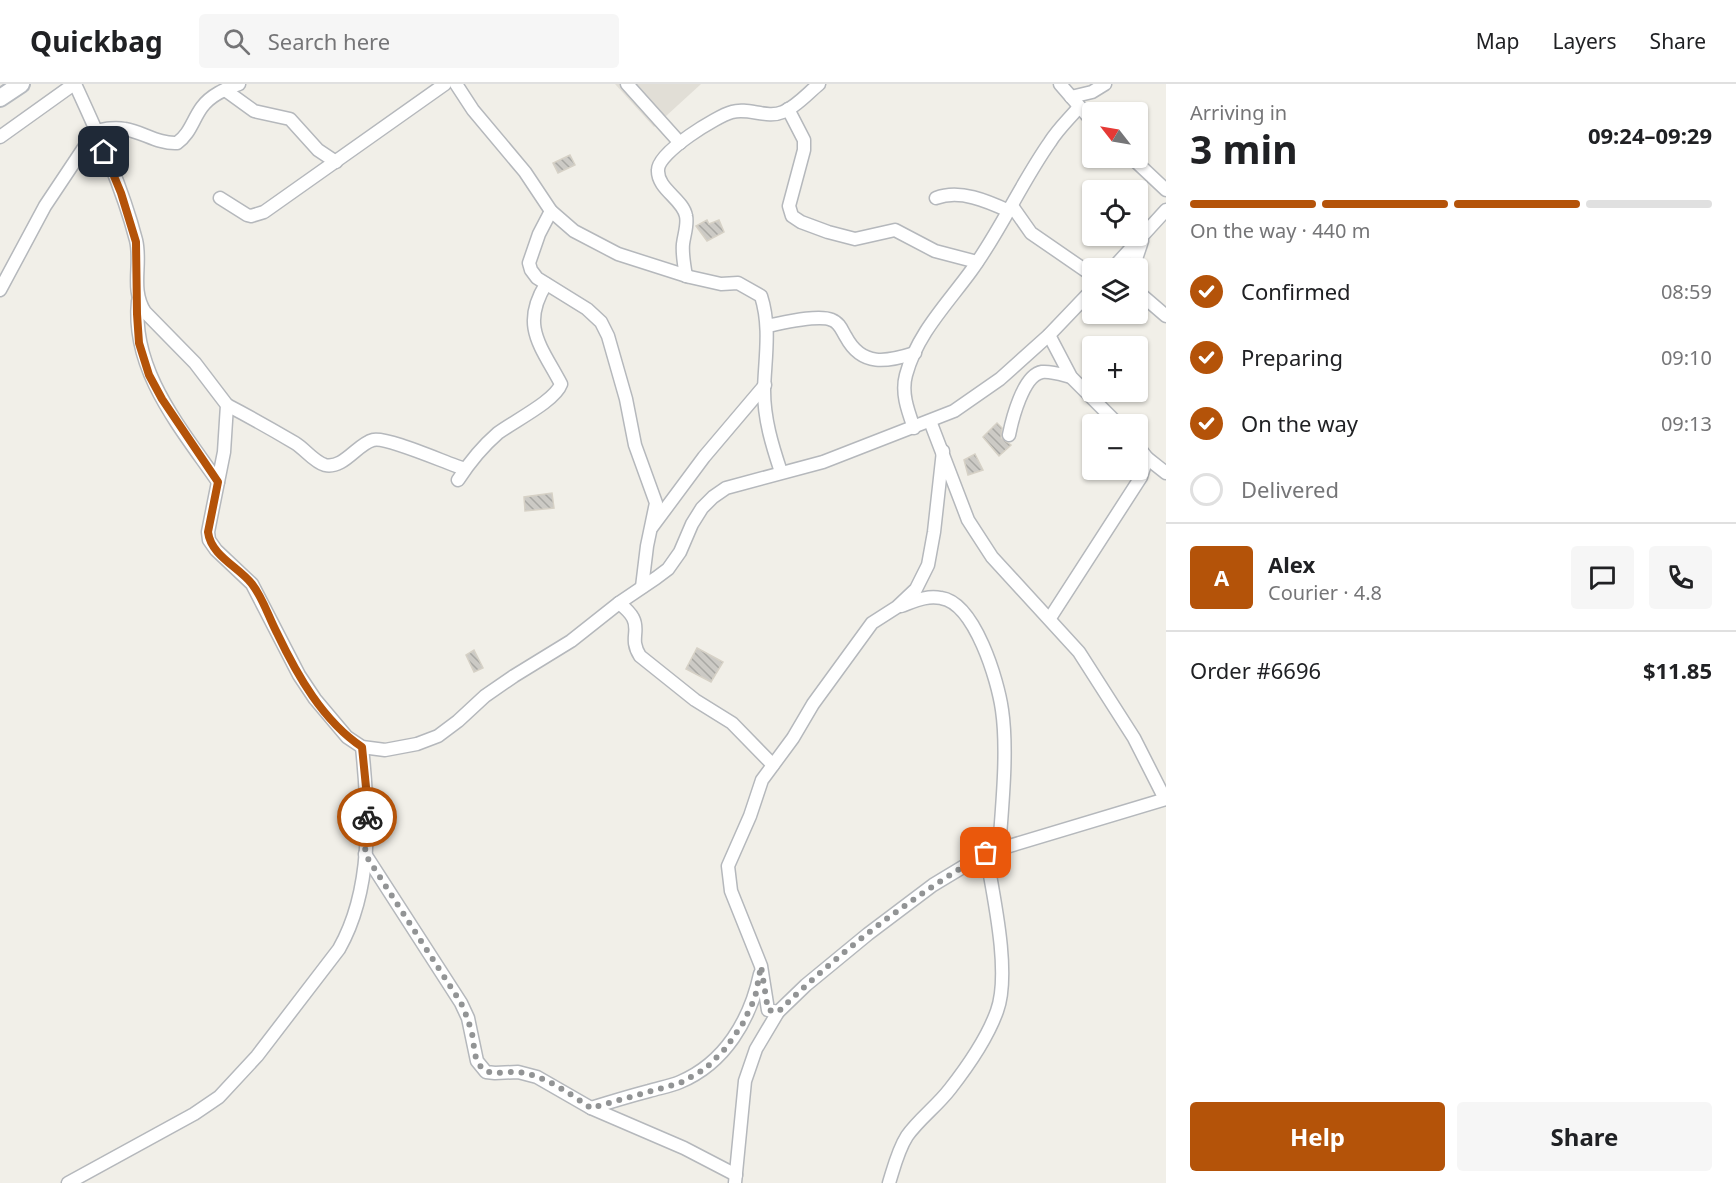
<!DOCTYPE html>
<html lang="en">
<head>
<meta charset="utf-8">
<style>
  :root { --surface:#fff; --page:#f6f6f6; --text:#202124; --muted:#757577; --line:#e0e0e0; --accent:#b45309 }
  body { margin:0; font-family:"Noto Sans",sans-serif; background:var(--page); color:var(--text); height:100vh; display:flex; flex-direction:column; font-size:22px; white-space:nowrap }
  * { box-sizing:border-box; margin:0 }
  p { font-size:20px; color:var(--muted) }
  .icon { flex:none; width:33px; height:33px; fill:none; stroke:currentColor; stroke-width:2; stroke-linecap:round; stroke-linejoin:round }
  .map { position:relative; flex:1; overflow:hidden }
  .side { display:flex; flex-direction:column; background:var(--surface); width:570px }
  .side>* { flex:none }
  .needle { width:39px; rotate:301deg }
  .buttons { position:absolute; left:1082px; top:18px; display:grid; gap:12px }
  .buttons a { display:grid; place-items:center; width:66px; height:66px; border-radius:6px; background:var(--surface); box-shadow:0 2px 4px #0004; font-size:30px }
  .pin { position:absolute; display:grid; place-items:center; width:51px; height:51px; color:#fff; margin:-26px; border-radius:12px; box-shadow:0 3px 9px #0006 }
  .courier { position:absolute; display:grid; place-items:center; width:60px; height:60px; margin:-30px; border:4px solid #b45309; border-radius:50%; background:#fff; color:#222; box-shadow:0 2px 8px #0007 }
  .head em { font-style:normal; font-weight:700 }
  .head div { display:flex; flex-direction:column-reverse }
  .head { display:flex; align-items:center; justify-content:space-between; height:102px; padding:0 24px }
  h1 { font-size:39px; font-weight:700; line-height:45px }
  .bar { display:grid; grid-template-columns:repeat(4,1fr); gap:9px 6px; align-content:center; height:72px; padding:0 24px }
  .bar i { height:8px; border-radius:4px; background:var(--line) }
  .bar .on { background:var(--accent) }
  .bar p { grid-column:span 4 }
  .line { display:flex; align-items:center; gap:15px; padding:0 24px; border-top:2px solid var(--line) }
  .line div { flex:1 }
  .round { display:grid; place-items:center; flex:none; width:63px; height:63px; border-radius:6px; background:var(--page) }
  ol { padding:0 24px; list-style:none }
  li { display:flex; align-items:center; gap:18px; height:66px }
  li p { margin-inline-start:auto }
  li .icon { padding:6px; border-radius:50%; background:var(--accent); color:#fff; stroke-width:4 }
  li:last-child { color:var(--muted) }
  li i { width:33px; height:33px; border:3px solid var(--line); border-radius:50% }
  .primary-button { display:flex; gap:12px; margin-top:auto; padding:12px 24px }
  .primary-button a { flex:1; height:69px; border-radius:6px; background:var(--accent); color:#fff; font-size:24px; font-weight:700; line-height:69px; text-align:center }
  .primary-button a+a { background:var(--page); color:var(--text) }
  header { display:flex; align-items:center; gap:36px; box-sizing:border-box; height:84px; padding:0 30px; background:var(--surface); border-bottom:2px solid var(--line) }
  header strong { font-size:28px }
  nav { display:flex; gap:33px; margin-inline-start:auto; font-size:21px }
  .search { width:420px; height:54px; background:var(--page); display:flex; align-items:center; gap:15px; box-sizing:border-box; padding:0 21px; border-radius:6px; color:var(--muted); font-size:22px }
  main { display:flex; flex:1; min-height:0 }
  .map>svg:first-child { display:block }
  .education { fill:#e1ded6 }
  .building { fill:url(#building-back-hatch); stroke:#d6d1c6; stroke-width:1.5 }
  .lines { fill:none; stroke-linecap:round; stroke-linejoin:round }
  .street-casing { stroke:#b5b8bc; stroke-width:15 }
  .secondary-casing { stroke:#b6babf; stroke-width:20 }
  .street { stroke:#fff; stroke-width:12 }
  .secondary { stroke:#fff; stroke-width:16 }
  .done { stroke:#929495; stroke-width:6; stroke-dasharray:0 10.8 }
  .route { stroke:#b45309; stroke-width:8 }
</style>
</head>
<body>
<header>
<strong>Quickbag</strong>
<div class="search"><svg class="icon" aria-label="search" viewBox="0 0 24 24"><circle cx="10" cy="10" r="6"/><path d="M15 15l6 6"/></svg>Search here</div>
<nav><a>Map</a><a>Layers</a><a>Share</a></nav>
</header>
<main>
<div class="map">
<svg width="1166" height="1099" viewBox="0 0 1166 1099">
  <defs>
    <pattern id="building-back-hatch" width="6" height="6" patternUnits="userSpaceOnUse" patternTransform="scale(1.5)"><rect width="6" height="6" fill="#cccac5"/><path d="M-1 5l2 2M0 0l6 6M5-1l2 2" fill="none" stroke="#a9a8a4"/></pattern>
  </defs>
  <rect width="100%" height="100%" fill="#f1efe8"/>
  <!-- education -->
  <path class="education" d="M 615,0 L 701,0 L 654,43 Z"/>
  <!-- building -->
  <g class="building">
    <path d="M 570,71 L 575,81 L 558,89 L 553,79 Z"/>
    <path d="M 707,136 L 709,140 L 719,136 L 724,148 L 707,157 L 696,142 Z"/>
    <path d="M 997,339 L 1002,344 L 1001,354 L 1011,361 L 999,372 L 983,353 Z"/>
    <path d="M 975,370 L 983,386 L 968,391 L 964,376 Z"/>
    <path d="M 552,409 L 554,424 L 525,427 L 524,413 Z"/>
    <path d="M 697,564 L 723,578 L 711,598 L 686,585 Z"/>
    <path d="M 474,566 L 483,584 L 474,588 L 466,571 Z"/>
  </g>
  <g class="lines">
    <!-- street casing -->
    <g class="street-casing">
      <g id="street">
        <path d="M 75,0 C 98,50 122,102 136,156 C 142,180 130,205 145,228 L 195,279 L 227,321 L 224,368 L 208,448 L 209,456 L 216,466 L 252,500 L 299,591 L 315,615 L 347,653 L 362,663 L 385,666 L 417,660 L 438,652 L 458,637 L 485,612 L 514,592 L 571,557 L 619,519 L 656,494 L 668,485 L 680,468 L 692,440 L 702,424 L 713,413 L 726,404 L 823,378 L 954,327 L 1000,295 L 1049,251 L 1092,206"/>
        <path d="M 456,0 L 473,26 L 525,88 L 551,127 L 574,147 L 618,170 L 690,193 L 721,200 L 738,199 L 761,212 C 771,243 765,274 764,306 C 764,335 772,361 781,388"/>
        <path d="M 627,0 L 680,59"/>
        <path d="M 1060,0 L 1092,37"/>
        <path d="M 225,6 L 254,27 L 290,35 L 318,66 L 336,78"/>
        <path d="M 1071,13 L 1092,8 L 1105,0"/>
        <path d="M 788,25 L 804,56 L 804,66 L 789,122 L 792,132 L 801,138 L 828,148 L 855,155 L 895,146 L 935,167 L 977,178"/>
        <path d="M 0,53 L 74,0"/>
        <path d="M 1132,74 L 1166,106"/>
        <path d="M 220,114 L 247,131 L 251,132 L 264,128 L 445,0"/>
        <path d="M 936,114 C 960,105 987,117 1009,127"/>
        <path d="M 1012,122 L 1031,149 L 1092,191"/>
        <path d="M 551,127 L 539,150 L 529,179 L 531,186 L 537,194 L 587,225 L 601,238 L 608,252 L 626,315 L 635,361 L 656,419 L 647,462 L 642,503"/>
        <path d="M 1113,184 L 1166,126"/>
        <path d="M 1133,184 L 1142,157"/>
        <path d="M 686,192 C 684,181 682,170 683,160 C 684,151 688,141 686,132 C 683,115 657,105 658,86 C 658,68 717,32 732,28 C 748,23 767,35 783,28 C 796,23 808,9 819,0"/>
        <path d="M 0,206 L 45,122 L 95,47 C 105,45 115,43 125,45 C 143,48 158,60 177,59 C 190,50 193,35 202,23 C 211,11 225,5 239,0"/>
        <path d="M 1137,207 L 1166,232"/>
        <path d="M 138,217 C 131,287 181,344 218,398"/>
        <path d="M 767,242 C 783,239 818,230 832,236 C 840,239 842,247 846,253 C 862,283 887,278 915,269"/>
        <path d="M 1049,251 L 1071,293 L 1118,340"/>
        <path d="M 227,321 C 250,333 273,346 295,359 C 305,365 314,378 325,381 C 344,385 357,360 373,356 C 386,352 448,380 465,385"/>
        <path d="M 930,337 L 968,436 L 992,473 L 1079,568 L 1134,654 L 1165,715"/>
        <path d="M 914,344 C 908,327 901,309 906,291 C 917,250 947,220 971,187 C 1001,146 1021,99 1050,58 C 1058,45 1070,34 1079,23"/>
        <path d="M 1009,351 C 1012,336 1023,291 1042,288 C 1051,287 1063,291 1071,293"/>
        <path d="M 1147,374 L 1166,389"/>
        <path d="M 458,396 C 469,379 483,362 498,349 C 514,337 555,317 561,300 C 541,262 520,242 546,200"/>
        <path d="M 652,443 L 704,373 L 765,301"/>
        <path d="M 619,519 C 624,523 630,528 633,534 C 640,547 629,555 640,572 L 695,616 L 732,639 L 773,681"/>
        <path d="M 901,522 C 915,517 927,511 941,514 C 975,519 998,597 1002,626 C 1008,667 1002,723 999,765"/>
        <path d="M 1050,534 L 1141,393 L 1147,374 L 1137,361"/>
        <path d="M 365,770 L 461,919 L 468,934 L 477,977 L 486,988 L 495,989 L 518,988 L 537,993 L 591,1024 L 684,1064 L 736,1091"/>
        <path d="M 778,928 L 768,926 L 761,882 L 731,807 L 728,782 L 750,732 L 762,696 L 793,654 L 813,620 L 872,539 L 897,523 L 916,505 L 928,481 L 934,448 L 943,367"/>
        <path d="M 591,1024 C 610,1018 630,1012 649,1007 C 659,1004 671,1002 680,998 C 725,979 750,936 760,890"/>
        <path d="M 68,1099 L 194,1030 L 219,1013 L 257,972 L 339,865 C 373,805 369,730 362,663"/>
        <path d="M 735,1099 L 745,997 L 756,965 L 778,928 L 806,901 L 868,850 L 933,801 L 986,769 L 1166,715"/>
        <path d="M 889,1099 C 894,1083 898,1066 907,1052 C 919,1035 937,1022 950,1005 C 968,982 987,955 997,927 C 1011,889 993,810 986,769"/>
      </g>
    </g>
    <!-- secondary casing -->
    <g class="secondary-casing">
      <path id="secondary" d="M 0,14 L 21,0"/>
    </g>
    <!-- street -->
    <use href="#street" class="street"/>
    <!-- secondary -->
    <use href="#secondary" class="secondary"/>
  </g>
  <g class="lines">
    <!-- done -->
    <path class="done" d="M 367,733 L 365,770 L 461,919 C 466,930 470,941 473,954 C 474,963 474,972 479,980 C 487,994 503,987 517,988 C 543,990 570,1010 591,1024 L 680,999 L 705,985 L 725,965 L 742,941 L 755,914 L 761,882 L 768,926 L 778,928 C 840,867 911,813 986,769"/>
    <!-- route -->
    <path class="route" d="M 104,68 L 121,109 L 136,158 L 137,230 L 139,259 L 149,291 L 162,315 L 218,398 L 208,448 C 211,472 239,483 252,500 C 263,514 269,534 277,549 C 297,591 323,637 362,663 L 367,713 L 367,733"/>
  </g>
</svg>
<div class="buttons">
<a><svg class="needle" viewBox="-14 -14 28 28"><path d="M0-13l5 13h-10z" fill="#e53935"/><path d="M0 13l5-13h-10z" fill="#757577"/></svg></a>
<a><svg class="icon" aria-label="locate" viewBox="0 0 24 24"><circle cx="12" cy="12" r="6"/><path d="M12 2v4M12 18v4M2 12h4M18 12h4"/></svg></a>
<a><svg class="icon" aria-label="layers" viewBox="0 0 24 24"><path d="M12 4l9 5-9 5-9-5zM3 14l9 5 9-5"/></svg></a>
<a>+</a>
<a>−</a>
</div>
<div class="pin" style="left:986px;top:769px;background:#ea580c"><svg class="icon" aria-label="bag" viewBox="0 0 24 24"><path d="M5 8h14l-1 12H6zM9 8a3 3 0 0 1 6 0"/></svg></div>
<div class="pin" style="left:104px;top:68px;background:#1f2937"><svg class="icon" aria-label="home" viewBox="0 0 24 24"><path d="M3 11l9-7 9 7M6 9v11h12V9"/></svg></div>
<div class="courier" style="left:367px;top:733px"><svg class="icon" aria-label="bike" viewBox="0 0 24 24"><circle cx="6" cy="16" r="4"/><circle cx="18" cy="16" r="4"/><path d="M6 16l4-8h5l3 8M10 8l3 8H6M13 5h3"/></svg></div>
</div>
<section class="side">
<div class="head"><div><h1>3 min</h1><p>Arriving in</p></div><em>09:24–09:29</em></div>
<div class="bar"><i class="on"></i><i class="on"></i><i class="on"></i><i></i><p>On the way · 440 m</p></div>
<ol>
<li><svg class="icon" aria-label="check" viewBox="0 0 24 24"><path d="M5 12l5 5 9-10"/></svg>Confirmed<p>08:59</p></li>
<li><svg class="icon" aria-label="check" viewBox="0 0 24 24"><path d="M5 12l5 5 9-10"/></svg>Preparing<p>09:10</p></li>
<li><svg class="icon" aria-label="check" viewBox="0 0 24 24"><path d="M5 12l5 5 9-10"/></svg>On the way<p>09:13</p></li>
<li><i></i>Delivered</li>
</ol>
<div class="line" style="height:108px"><b class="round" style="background:var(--accent);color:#fff">A</b><div><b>Alex</b><p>Courier · 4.8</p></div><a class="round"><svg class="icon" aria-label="chat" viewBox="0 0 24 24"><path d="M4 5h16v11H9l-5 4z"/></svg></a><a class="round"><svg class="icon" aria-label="phone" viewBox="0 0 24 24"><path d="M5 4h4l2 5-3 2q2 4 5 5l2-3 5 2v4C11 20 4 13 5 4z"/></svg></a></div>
<div class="line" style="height:78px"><div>Order #6696</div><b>$11.85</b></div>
<div class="primary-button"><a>Help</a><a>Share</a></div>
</section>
</main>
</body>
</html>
